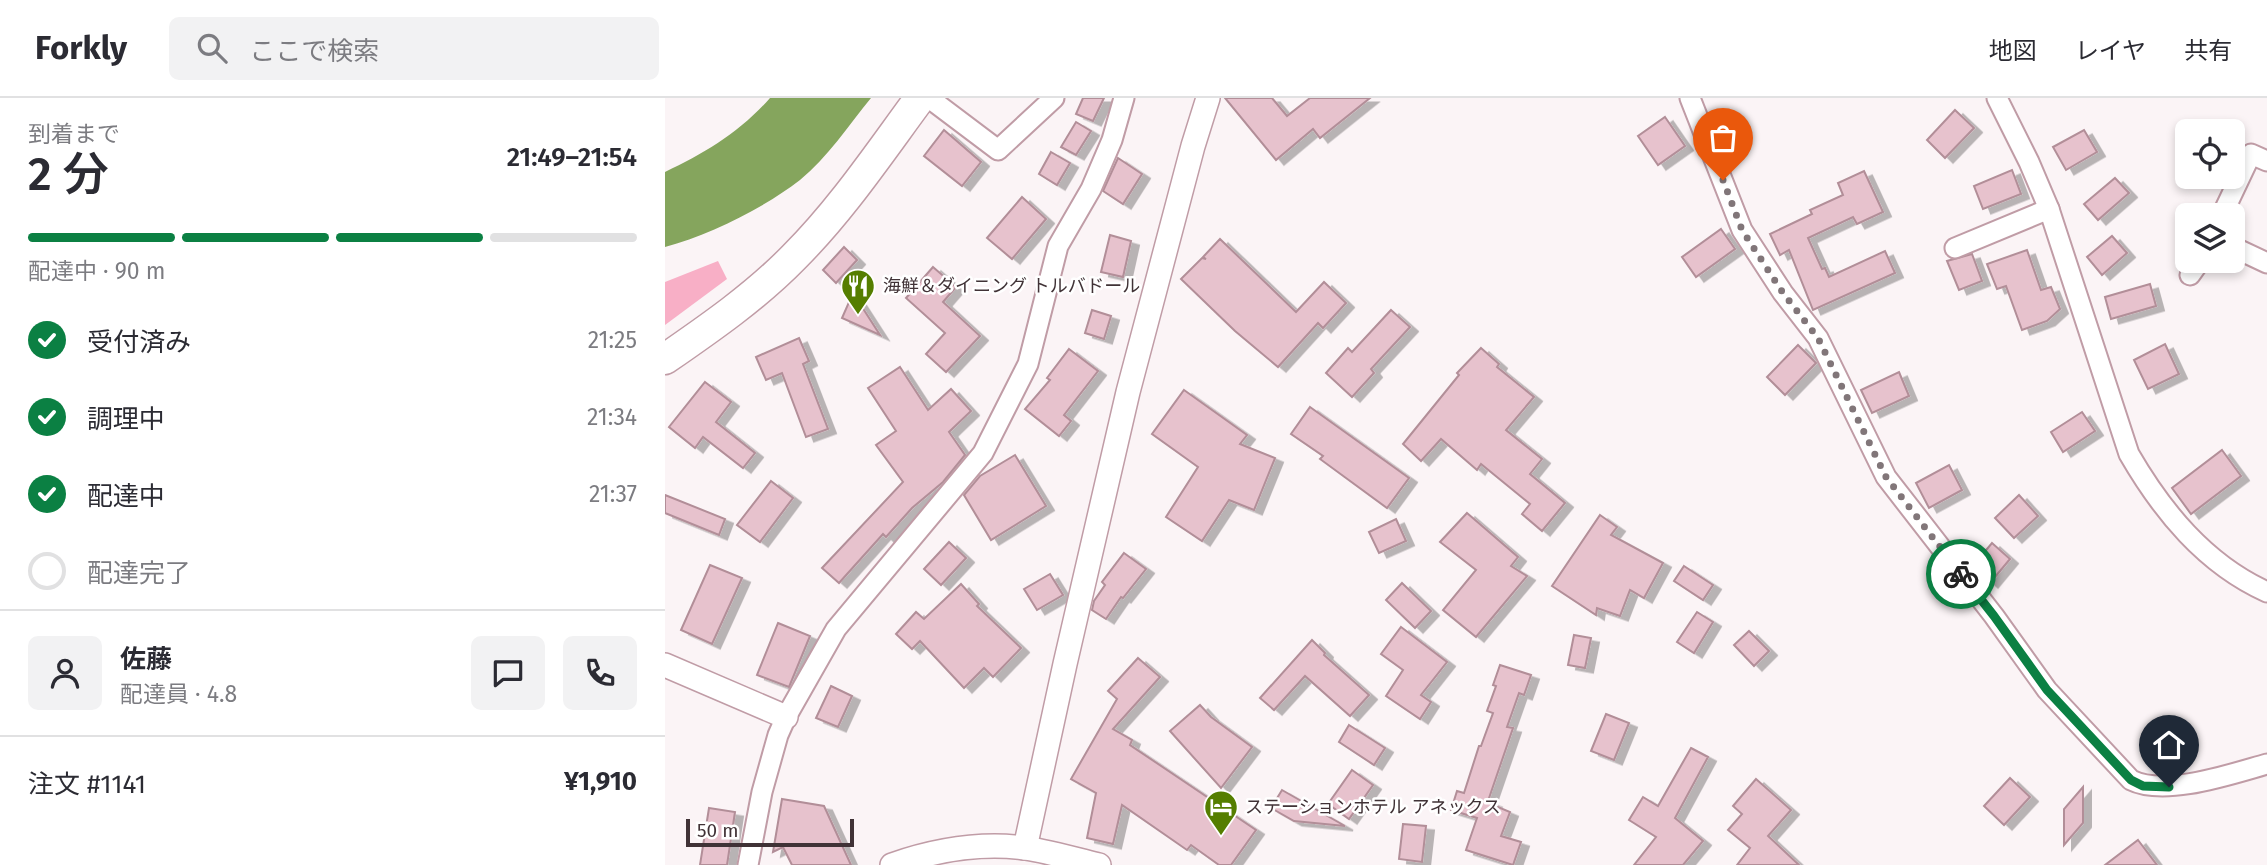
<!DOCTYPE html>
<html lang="ja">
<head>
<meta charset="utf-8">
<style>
  :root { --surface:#fff; --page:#f2f2f3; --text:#2b2b33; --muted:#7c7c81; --line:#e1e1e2; --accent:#0b8043 }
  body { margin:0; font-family:"Fira Sans","Noto Sans JP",sans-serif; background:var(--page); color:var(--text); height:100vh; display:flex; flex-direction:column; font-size:26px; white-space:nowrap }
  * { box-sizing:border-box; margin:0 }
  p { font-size:23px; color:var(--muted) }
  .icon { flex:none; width:38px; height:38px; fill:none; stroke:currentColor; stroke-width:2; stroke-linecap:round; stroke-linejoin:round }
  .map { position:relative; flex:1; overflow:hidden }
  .panel { display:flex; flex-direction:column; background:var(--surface); width:665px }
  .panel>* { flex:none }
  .controls { position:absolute; left:1510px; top:21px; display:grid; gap:14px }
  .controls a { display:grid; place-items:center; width:70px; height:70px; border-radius:10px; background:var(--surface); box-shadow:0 4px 10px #0003; font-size:35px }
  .scale { position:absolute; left:21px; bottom:18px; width:168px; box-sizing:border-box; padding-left:7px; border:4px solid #403236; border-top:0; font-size:19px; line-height:24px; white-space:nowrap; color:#403236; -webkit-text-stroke:5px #fff; paint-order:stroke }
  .pin { position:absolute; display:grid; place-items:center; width:60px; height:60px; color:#fff; margin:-72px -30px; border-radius:50% 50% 50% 0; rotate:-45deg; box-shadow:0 0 7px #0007 }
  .pin .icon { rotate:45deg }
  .courier { position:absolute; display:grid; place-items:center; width:70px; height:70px; margin:-35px; border:5px solid #0b8043; border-radius:50%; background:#fff; color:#222; box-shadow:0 2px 9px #0007 }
  .head em { font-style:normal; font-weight:600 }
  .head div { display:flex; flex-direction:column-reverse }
  .head { display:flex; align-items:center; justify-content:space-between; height:119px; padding:0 28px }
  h1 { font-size:46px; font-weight:600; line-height:52px }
  .bar { display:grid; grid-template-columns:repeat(4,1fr); gap:10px 7px; align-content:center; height:84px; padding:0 28px }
  .bar i { height:9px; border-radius:5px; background:var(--line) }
  .bar .active { background:var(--accent) }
  .bar p { grid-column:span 4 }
  .line { display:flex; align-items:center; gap:18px; padding:0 28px; border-top:2px solid var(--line) }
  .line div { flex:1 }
  .round { display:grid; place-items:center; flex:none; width:74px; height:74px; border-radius:10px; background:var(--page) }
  ol { padding:0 28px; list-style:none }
  li { display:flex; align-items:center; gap:21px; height:77px }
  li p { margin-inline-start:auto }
  li .icon { padding:7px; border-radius:50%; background:var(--accent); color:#fff; stroke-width:4 }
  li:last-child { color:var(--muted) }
  li i { width:38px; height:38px; border:4px solid var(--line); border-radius:50% }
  header { display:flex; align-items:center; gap:42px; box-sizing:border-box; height:98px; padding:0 35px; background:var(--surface); border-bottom:2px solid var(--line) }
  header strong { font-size:33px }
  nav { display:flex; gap:38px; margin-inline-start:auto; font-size:24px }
  .search { width:490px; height:63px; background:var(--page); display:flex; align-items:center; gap:18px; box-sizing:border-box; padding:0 24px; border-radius:10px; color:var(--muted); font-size:26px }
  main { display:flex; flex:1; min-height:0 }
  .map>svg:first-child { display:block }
  .green { fill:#f8afc6 }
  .water { fill:#85a55d }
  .building { fill:#e7c2cd; stroke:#b28e98; stroke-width:2; filter:url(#shadow) }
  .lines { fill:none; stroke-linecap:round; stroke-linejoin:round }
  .minor-casing { stroke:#c09ca6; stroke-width:23 }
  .tertiary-casing { stroke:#c09ca6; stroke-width:26 }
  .primary-casing { stroke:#c09ca6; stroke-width:33 }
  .minor { stroke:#fff; stroke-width:19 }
  .tertiary { stroke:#fff; stroke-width:23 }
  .primary { stroke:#fff; stroke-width:30 }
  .done { stroke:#817679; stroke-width:7; stroke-dasharray:0 12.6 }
  .route { stroke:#0b8043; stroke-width:9 }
  .labels { text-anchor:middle; stroke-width:5; stroke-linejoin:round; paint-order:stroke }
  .poi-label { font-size:18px; fill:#403236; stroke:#fff; text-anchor:start }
</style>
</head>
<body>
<header>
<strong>Forkly</strong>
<div class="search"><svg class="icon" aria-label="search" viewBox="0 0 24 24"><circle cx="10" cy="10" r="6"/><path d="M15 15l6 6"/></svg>ここで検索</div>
<nav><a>地図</a><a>レイヤ</a><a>共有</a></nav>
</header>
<main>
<section class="panel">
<div class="head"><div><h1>2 分</h1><p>到着まで</p></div><em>21:49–21:54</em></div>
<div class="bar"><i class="active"></i><i class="active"></i><i class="active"></i><i></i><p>配達中 · 90 m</p></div>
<ol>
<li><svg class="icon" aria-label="check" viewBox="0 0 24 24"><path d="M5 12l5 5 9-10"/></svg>受付済み<p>21:25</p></li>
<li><svg class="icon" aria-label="check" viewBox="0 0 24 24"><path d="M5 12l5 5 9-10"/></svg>調理中<p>21:34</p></li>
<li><svg class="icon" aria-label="check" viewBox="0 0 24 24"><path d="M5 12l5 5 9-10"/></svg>配達中<p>21:37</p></li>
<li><i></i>配達完了</li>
</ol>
<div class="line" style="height:126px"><a class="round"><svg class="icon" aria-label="person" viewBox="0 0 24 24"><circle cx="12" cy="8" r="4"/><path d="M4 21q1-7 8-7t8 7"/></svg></a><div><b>佐藤</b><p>配達員 · 4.8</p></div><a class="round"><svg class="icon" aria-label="chat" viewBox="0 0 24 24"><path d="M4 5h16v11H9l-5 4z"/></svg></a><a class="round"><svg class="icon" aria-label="phone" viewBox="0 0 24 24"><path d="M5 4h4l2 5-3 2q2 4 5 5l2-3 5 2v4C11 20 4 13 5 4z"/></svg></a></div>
<div class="line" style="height:91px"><div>注文 #1141</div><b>¥1,910</b></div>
</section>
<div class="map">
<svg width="1602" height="767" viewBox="0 0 1602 767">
  <defs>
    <filter id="shadow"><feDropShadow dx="8" dy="4.5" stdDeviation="0" flood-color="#0004"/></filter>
  </defs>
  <rect width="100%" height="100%" fill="#fbf4f6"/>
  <!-- green -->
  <path class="green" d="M 53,163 L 62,181 L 0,227 L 0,184 Z"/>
  <!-- water -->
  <path class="water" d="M 105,0 L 206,0 C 184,27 162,60 135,82 C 99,110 44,137 0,149 L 0,74 C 40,55 75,34 105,0 Z"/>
  <!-- building -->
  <g class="building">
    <path d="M 418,0 L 439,0 L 428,23 L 411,16 Z"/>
    <path d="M 560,0 L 607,0 L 622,18 L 645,0 L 705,0 L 655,40 L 648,31 L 611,62 Z"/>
    <path d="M 1290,12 L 1309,30 L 1280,60 L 1262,42 Z"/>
    <path d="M 1000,19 L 1020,48 L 993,67 L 973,38 Z"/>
    <path d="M 411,24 L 426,33 L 411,57 L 396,49 Z"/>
    <path d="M 279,32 L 316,64 L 297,88 L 259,58 Z"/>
    <path d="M 1419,32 L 1432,54 L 1401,72 L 1388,49 Z"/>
    <path d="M 386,54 L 405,65 L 392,87 L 374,76 Z"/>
    <path d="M 453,60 L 477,76 L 458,106 L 438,93 Z"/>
    <path d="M 1347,72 L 1356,96 L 1318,111 L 1309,88 Z"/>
    <path d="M 1199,73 L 1218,114 L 1192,126 L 1188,119 L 1143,140 L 1157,171 L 1160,170 L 1164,179 L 1220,153 L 1230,175 L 1148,212 L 1124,152 L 1115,157 L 1105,136 L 1147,116 L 1145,112 L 1178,97 L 1173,85 Z"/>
    <path d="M 1450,80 L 1464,95 L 1433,122 L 1419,106 Z"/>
    <path d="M 357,99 L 381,121 L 347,161 L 322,140 Z"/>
    <path d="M 1056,131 L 1070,151 L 1031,179 L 1017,159 Z"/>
    <path d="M 445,137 L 466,143 L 458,179 L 436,174 Z"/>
    <path d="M 1447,138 L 1462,155 L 1437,177 L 1422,159 Z"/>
    <path d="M 555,141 L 631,214 L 659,184 L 681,205 L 658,230 L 653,225 L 613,269 L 570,233 L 516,181 L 537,160 L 541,161 L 538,159 Z"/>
    <path d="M 179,149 L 192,162 L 171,185 L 158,172 Z"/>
    <path d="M 1362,152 L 1376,192 L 1386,189 L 1395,211 L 1382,223 L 1357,232 L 1341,188 L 1332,191 L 1322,166 Z"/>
    <path d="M 1307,156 L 1317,183 L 1294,192 L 1282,163 Z"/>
    <path d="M 268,169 L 291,189 L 278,204 L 315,238 L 281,274 L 261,256 L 280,235 L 241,200 Z"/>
    <path d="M 1485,186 L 1491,208 L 1446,221 L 1440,199 Z"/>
    <path d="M 188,195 L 215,237 L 177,220 Z"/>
    <path d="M 427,212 L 446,218 L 439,241 L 420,235 Z"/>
    <path d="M 726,212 L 745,229 L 706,271 L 709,275 L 687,299 L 661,275 L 683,250 L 687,254 Z"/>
    <path d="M 134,240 L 144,263 L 138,266 L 163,331 L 141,339 L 117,275 L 101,282 L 91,259 Z"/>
    <path d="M 1500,246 L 1514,276 L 1483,291 L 1469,262 Z"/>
    <path d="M 1133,247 L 1151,265 L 1120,297 L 1102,279 Z"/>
    <path d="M 816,250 L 834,266 L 832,269 L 869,299 L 841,332 L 877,361 L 865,376 L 900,405 L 877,433 L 857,416 L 865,406 L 816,366 L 812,372 L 776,341 L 756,363 L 738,346 L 794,277 L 792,275 Z"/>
    <path d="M 404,251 L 433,273 L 399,317 L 406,323 L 394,338 L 360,311 L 385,282 L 382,280 Z"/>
    <path d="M 235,269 L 263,312 L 286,291 L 306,313 L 284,334 L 300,357 L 278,384 L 247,410 L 221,439 L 218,436 L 174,485 L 157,470 L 238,384 L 211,347 L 231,333 L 203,290 Z"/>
    <path d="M 1234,274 L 1244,298 L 1207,315 L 1196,292 Z"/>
    <path d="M 40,284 L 66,304 L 51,324 L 90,355 L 78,370 L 38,339 L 30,350 L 4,329 Z"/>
    <path d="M 519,292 L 582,337 L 575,346 L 610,360 L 589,412 L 564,402 L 537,443 L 501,419 L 533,369 L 487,336 Z"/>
    <path d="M 645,309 L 744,380 L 722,410 L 655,361 L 658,358 L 626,336 Z"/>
    <path d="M 1417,314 L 1430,333 L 1398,354 L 1386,334 Z"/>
    <path d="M 1557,352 L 1576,378 L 1526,416 L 1507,390 Z"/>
    <path d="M 350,357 L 381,408 L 326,442 L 299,397 L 315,378 Z"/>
    <path d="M 1284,367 L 1297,392 L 1264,410 L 1251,385 Z"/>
    <path d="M 106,383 L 128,400 L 95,444 L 72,427 Z"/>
    <path d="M 0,397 L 60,421 L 54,437 L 0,415 Z"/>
    <path d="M 1354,397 L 1373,418 L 1349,440 L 1330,420 Z"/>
    <path d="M 802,415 L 853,459 L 846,468 L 862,478 L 811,539 L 778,512 L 811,472 L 775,444 Z"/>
    <path d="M 935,417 L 952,429 L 946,437 L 998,465 L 979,500 L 965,492 L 955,518 L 932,510 L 931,517 L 887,488 Z"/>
    <path d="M 731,421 L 741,443 L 714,455 L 704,434 Z"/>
    <path d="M 284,444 L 301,460 L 276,487 L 259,471 Z"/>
    <path d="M 1327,445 L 1345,461 L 1325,485 L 1307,469 Z"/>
    <path d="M 459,455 L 481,471 L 458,500 L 456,499 L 441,521 L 427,512 L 429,503 L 440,487 L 437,484 Z"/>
    <path d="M 45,467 L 77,480 L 47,546 L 16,532 Z"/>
    <path d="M 1019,468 L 1048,487 L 1038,502 L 1009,483 Z"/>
    <path d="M 385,476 L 398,497 L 372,512 L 359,491 Z"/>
    <path d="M 737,485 L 766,513 L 750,530 L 721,502 Z"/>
    <path d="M 296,486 L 314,506 L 312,508 L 356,550 L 328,579 L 319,570 L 299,590 L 255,543 L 247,551 L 231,536 L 251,514 L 259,521 Z"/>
    <path d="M 1032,514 L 1048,524 L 1029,555 L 1012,544 Z"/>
    <path d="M 113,525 L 145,538 L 124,589 L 92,577 Z"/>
    <path d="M 736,529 L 782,564 L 756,597 L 766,604 L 755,621 L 721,598 L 738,572 L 716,556 Z"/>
    <path d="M 1084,533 L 1104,553 L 1089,568 L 1069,547 Z"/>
    <path d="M 909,537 L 926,540 L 920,570 L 903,567 Z"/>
    <path d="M 647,542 L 660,555 L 659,557 L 704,597 L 685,618 L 640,578 L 609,612 L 595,600 Z"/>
    <path d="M 473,560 L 495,579 L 448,631 L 467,642 L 465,647 L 591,732 L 566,767 L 554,767 L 526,747 L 522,752 L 457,707 L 448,746 L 422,740 L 431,695 L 406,681 L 452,601 L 443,593 Z"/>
    <path d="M 835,567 L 866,577 L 859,597 L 854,595 L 842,629 L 848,630 L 823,703 L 829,705 L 828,707 L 845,714 L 836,738 L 856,744 L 848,767 L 801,752 L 812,720 L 786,712 L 792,693 L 799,695 L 814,648 L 816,648 L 828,615 L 822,613 L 831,588 L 828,587 Z"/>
    <path d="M 166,588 L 187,598 L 173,629 L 151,620 Z"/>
    <path d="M 535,607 L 546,619 L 587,649 L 556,690 L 505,633 Z"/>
    <path d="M 941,616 L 964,625 L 949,662 L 926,653 Z"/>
    <path d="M 684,627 L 720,650 L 709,667 L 674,644 Z"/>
    <path d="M 1026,650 L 1043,659 L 1010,720 L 1038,743 L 1018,767 L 969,767 L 991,739 L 964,722 L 978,699 L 993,708 Z"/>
    <path d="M 687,672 L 708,687 L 684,721 L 663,706 Z"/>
    <path d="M 1345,680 L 1365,699 L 1339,727 L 1319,708 Z"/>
    <path d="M 1091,681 L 1126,712 L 1103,738 L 1134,767 L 1072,767 L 1085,750 L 1063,732 L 1077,716 L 1068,708 Z"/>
    <path d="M 1418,689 L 1418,725 L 1399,747 L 1399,711 Z"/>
    <path d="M 617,692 L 680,728 L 629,723 L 606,710 Z"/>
    <path d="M 117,701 L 159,708 L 186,767 L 127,767 L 118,749 L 108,754 Z"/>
    <path d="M 44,710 L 70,714 L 62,767 L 35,767 Z"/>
    <path d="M 738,726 L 761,728 L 757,764 L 734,761 Z"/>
    <path d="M 1473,742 L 1492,767 L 1440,767 Z"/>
  </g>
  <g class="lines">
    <!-- minor casing -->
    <g class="minor-casing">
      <g id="minor">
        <path d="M 264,0 L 333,52 L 389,0"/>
        <path d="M 1025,0 L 1077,132 L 1118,195 L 1153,240 L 1221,379 L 1329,518 L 1382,592 L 1466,682 C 1500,699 1566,676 1602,666"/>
        <path d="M 1332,0 L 1364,64 L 1384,111 L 1464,356 C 1497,413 1540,466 1602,494"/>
        <path d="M 1557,117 L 1586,56 L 1602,63"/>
        <path d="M 1568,149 L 1602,165"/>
        <path d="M 1290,150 L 1384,111"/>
        <path d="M 1525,177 L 1535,163"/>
        <path d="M 83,767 L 97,694 L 113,637 L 121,619 L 171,531 L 318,355 L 363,266 L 393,148 L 426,91 L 447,42 L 459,0"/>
      </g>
    </g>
    <!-- tertiary casing -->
    <g class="tertiary-casing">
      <g id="tertiary">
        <path d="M 0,567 L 121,619"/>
        <path d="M 360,750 L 400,566 L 463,294 L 528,48 L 543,0"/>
        <path d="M 227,767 C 270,752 314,744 360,750 C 385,754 410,761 434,767"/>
      </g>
    </g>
    <!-- primary casing -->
    <g class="primary-casing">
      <path id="primary" d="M 0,261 C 45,230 91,198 129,159 C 177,111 215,54 255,0"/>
    </g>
    <!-- minor -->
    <use href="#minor" class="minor"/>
    <!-- tertiary -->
    <use href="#tertiary" class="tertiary"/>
    <!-- primary -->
    <use href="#primary" class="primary"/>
  </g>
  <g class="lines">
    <!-- done -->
    <path class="done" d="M 1058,82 L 1077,132 L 1118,195 L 1153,240 L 1221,379 L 1296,476"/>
    <!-- route -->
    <path class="route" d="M 1296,476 L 1329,518 L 1382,592 L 1466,682 L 1478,688 L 1504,689"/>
  </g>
  <!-- icons -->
  <defs>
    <g id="restaurant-pin" transform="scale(1.75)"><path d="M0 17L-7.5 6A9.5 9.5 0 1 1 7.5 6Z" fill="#557e00" stroke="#fff"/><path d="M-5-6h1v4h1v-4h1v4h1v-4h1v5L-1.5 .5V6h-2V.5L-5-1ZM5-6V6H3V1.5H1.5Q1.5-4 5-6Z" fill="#fff"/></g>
    <g id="hotel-pin" transform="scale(1.75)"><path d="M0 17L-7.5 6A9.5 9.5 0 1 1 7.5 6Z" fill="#557e00" stroke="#fff"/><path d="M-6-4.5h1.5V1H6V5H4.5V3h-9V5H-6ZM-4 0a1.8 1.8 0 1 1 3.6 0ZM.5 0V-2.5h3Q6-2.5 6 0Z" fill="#fff"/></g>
  </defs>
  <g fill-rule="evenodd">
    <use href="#restaurant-pin" x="193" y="188"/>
    <use href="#hotel-pin" x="556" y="709"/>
  </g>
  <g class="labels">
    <!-- poi labels -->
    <g class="poi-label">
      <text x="218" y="194">海鮮＆ダイニング トルバドール</text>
      <text x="580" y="715">ステーションホテル アネックス</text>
    </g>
  </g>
</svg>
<div class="controls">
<a><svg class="icon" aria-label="locate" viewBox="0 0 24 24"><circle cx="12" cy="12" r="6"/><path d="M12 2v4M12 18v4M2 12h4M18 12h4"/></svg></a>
<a><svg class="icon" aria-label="layers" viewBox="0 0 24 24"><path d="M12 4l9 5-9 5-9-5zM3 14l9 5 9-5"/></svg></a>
</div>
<div class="scale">50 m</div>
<div class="pin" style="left:1058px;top:82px;background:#ea580c"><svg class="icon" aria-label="bag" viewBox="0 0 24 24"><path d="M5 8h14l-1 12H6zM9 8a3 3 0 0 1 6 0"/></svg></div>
<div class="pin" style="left:1504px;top:689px;background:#1f2937"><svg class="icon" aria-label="home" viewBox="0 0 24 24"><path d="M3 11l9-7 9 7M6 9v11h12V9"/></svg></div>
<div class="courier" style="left:1296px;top:476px"><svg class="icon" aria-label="bike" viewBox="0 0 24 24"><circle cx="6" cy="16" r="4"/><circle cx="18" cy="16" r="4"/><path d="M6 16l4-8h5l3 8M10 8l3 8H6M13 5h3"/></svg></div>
</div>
</main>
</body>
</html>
